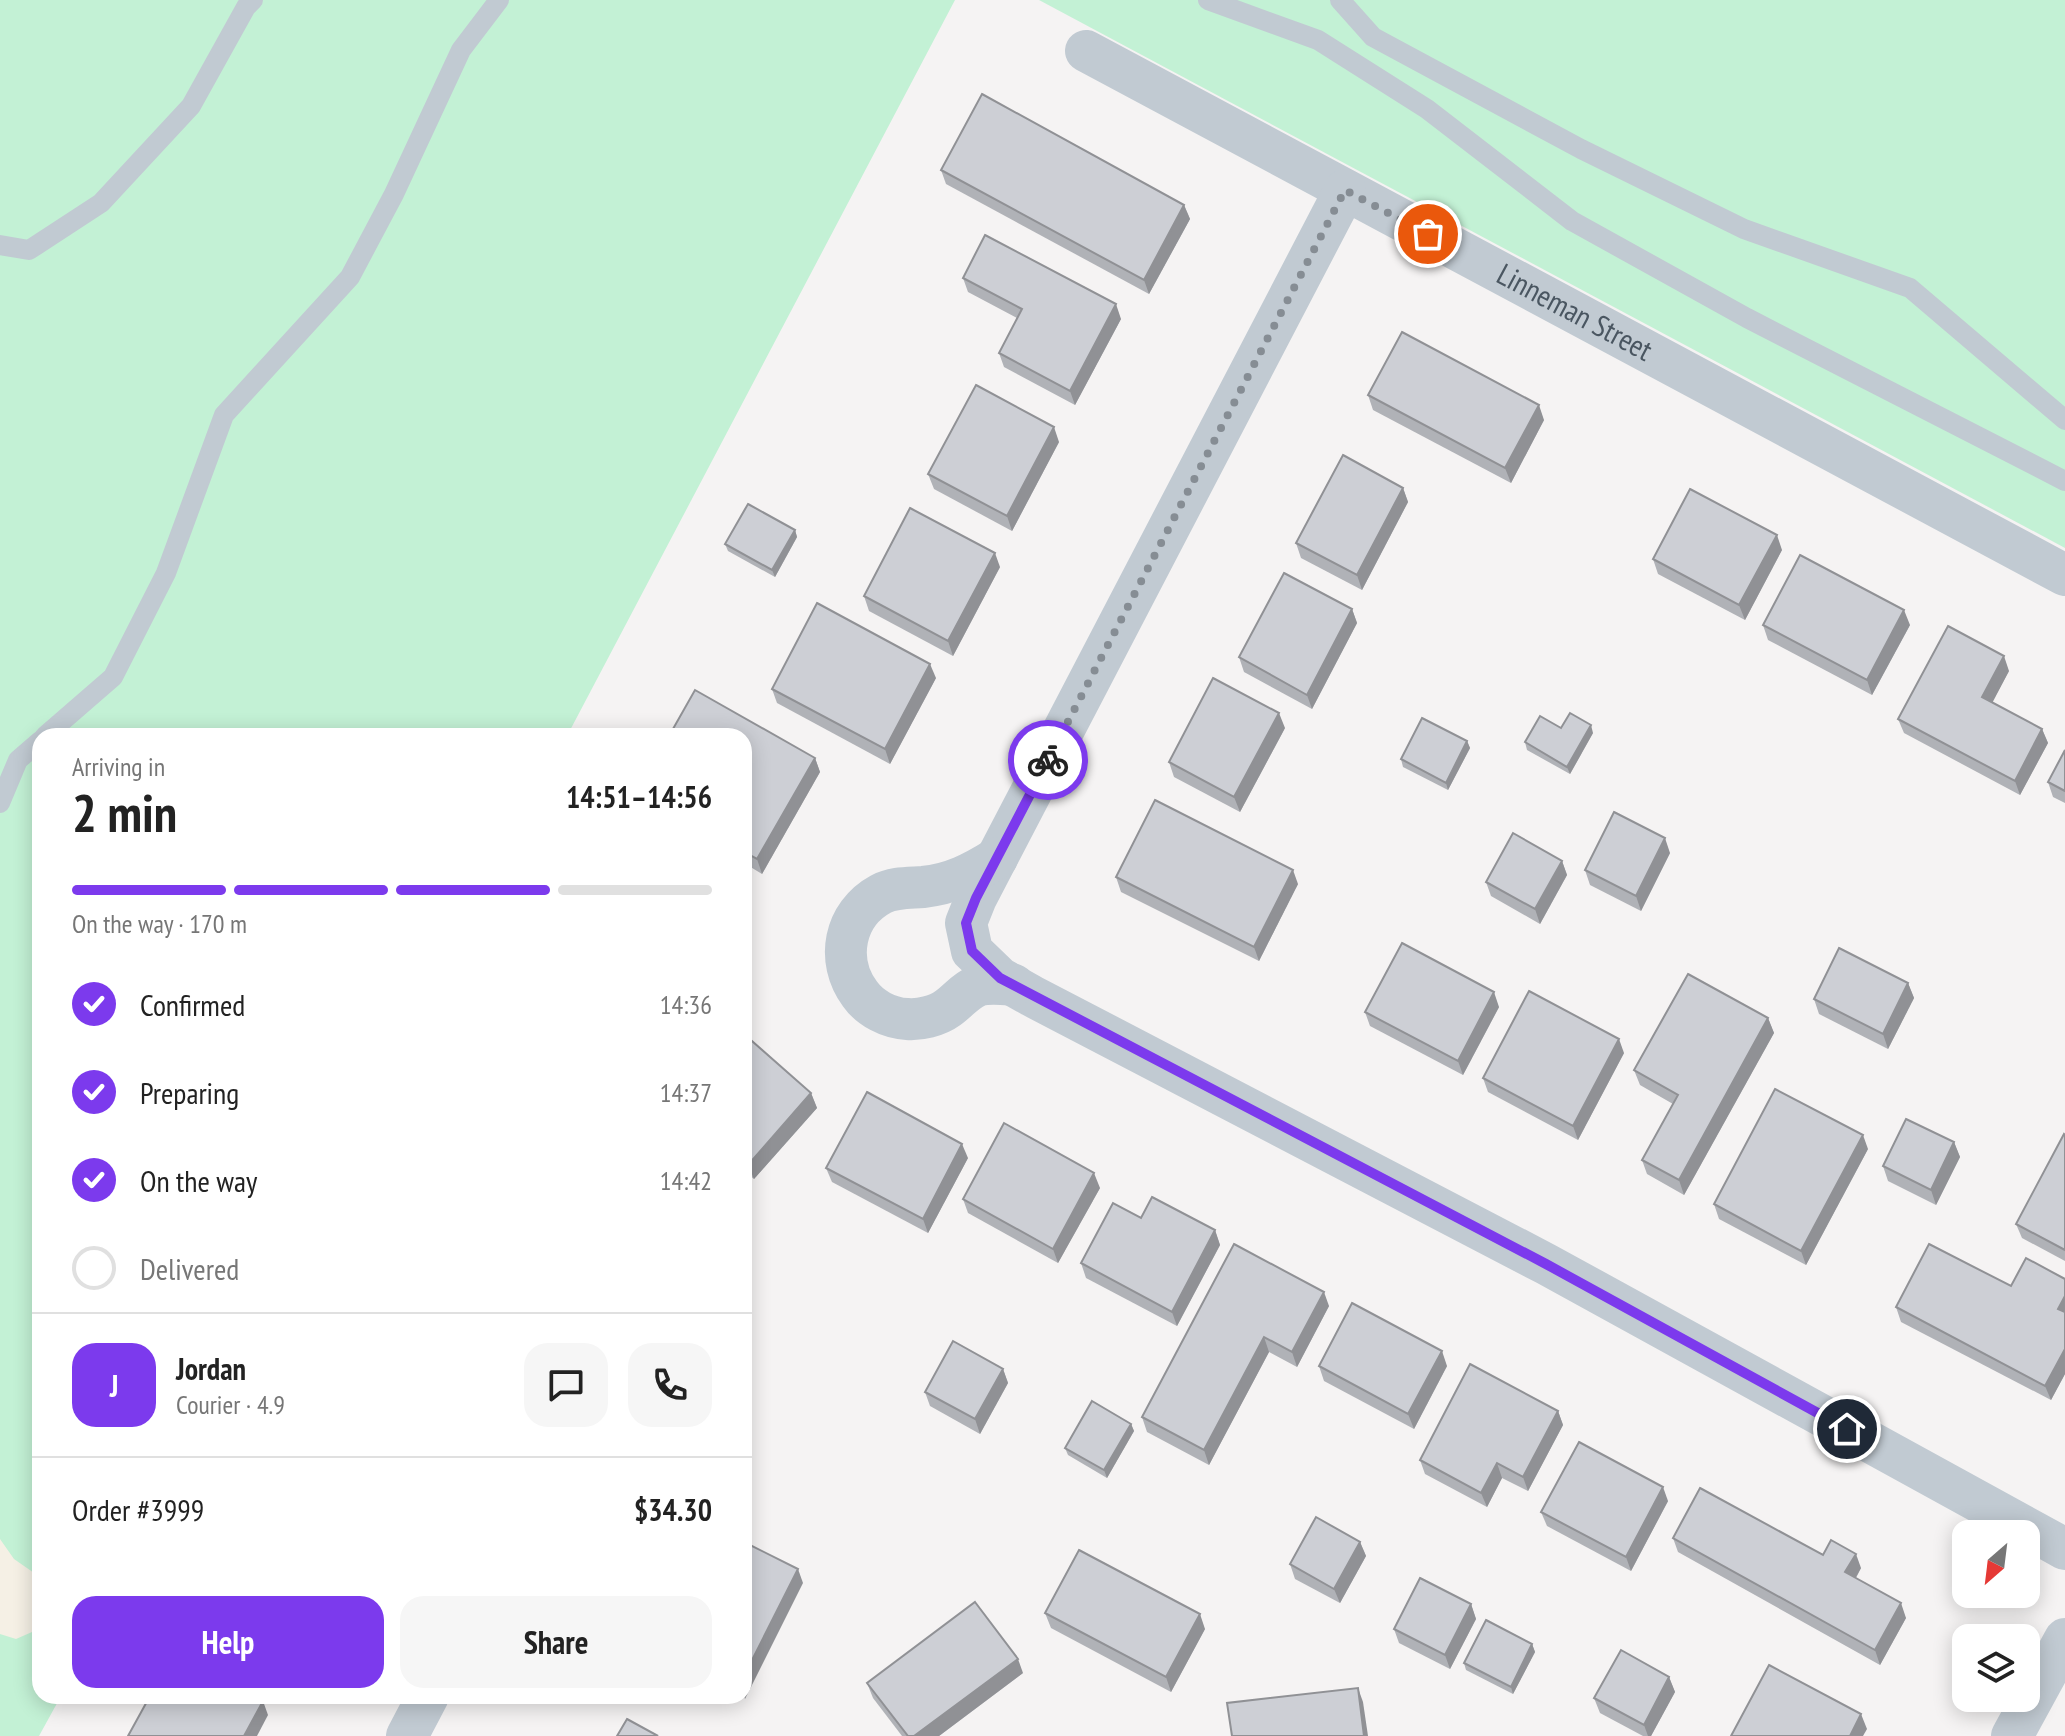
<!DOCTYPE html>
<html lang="en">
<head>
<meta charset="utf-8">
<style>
  :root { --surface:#fff; --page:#f6f6f6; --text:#222; --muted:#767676; --line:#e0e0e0; --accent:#7c3aed }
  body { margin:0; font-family:"PT Sans Narrow",sans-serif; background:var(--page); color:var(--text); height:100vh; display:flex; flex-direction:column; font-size:30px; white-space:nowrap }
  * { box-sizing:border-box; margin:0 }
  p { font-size:26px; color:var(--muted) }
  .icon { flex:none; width:44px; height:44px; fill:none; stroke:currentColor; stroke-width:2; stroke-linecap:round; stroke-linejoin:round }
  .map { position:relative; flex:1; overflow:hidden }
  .drawer { position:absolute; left:32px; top:728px; width:720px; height:976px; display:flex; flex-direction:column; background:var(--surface); border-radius:24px; box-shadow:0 4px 20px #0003 }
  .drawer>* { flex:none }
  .needle { width:52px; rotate:208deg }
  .controls { position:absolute; left:1952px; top:1520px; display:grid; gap:16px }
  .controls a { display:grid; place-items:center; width:88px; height:88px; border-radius:16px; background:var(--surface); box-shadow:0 4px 20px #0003; font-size:40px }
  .pin { position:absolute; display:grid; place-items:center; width:68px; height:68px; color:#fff; margin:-34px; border:4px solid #fff; border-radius:50%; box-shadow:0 2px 8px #0007 }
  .courier { position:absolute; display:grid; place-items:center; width:80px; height:80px; margin:-40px; border:6px solid #7c3aed; border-radius:50%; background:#fff; color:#222; box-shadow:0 2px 10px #0007 }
  .head em { font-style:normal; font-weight:600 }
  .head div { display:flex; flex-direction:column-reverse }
  .head { display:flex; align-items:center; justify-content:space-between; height:136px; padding:0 40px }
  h1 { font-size:52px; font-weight:600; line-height:60px }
  .bar { display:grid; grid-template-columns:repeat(4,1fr); gap:12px 8px; align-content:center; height:96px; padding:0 40px }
  .bar i { height:10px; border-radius:6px; background:var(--line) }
  .bar .current { background:var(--accent) }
  .bar p { grid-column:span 4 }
  .line { display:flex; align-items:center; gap:20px; padding:0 40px; border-top:2px solid var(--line) }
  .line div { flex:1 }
  .round { display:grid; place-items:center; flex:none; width:84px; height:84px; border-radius:24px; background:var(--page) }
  ol { padding:0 40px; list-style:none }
  li { display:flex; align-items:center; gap:24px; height:88px }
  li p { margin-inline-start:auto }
  li .icon { padding:8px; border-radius:50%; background:var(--accent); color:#fff; stroke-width:4 }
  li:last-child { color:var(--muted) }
  li i { width:44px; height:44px; border:4px solid var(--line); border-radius:50% }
  .button { display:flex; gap:16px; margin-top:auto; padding:16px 40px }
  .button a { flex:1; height:92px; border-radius:24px; background:var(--accent); color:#fff; font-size:32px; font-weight:600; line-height:92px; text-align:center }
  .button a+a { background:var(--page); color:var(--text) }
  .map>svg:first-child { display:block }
  .green { fill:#c3f1d5 }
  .sand { fill:#f5f0e5 }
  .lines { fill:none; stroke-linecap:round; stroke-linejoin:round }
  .service { stroke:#c1cad2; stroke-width:20 }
  .minor { stroke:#c1cad2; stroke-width:42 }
  .wall { fill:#b0b2b7 }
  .shaded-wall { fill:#909195 }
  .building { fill:#cdcfd5; stroke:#909195; stroke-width:2 }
  .done { stroke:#868d94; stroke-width:8; stroke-dasharray:0 14.4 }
  .route { stroke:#7c3aed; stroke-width:10 }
  .labels { text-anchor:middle; stroke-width:6; stroke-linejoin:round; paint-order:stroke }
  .street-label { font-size:30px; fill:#4a5661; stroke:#fff }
</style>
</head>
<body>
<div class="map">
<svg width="2065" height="1736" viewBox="0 0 2065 1736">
  <rect width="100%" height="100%" fill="#f5f3f3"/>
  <!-- green -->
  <g class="green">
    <path d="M 0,0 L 955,0 L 567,736 L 40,736 L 40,1696 L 61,1696 L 39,1736 L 0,1736 Z"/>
    <path d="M 1039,0 L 2065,0 L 2065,548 Z"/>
  </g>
  <!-- sand -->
  <path class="sand" d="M 0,1539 L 14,1559 L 37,1575 L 40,1585 L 40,1619 L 32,1632 L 16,1639 L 0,1634 Z"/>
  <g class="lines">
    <!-- service -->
    <g class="service">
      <path d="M 1208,0 L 1318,40 L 1427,109 L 1572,221 L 1747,318 L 2065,481"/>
      <path d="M 1340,0 L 1373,37 L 1581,149 L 1744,229 L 1910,288 L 2065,420"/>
      <path d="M 0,245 L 29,250 L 101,203 L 191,106 L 246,7 L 253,0"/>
      <path d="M 45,736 L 113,677 L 166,573 L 224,415 L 350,277 L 394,194 L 461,50 L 499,0"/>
      <path d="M 0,803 L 18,760 L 40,741"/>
    </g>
    <!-- minor -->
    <g class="minor">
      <path id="s1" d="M 1086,51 L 2065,575"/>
      <path d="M 1345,190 L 976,898 L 966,923 L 972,951 L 1000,978 L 1032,996 L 1546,1264 L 2065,1549"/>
      <path d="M 997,858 C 973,873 952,884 923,887 C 909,888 894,887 881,894 C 844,914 835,960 860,994 C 870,1008 888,1018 907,1019 C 920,1020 937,1016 948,1008 C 958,1001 965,991 977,986 C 988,982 1003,984 1014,985"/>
      <path d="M 407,1736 L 428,1696"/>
      <path d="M 2012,1736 L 2065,1639"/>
    </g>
  </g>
  <!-- wall -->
  <g class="wall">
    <path d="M 941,170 L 1184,205 L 1190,219 L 1149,294 L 946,184 Z"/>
    <path d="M 963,278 L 1121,319 L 1075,405 L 1004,367 L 999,353 L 1017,318 L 968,292 Z"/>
    <path d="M 1368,395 L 1544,420 L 1511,483 L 1373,410 Z"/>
    <path d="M 1059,442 L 1012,531 L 934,489 L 928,474 Z"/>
    <path d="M 1403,488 L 1408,502 L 1362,590 L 1301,558 L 1296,543 Z"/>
    <path d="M 795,530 L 797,537 L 775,577 L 728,551 L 725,544 Z"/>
    <path d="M 1782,550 L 1745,620 L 1658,574 L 1653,559 Z"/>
    <path d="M 1000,567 L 953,656 L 869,611 L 864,596 Z"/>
    <path d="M 1352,609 L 1357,623 L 1312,709 L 1244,672 L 1239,657 Z"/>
    <path d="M 1763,625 L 1910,625 L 1872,695 L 1768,640 Z"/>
    <path d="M 2009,671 L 1992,702 L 2042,729 L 2048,743 L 2020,795 L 1904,733 L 1898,719 Z"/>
    <path d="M 936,678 L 890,764 L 777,703 L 772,689 Z"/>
    <path d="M 1285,728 L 1240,812 L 1174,777 L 1169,762 Z"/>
    <path d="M 1593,733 L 1570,774 L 1527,750 L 1525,742 Z"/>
    <path d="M 744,736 L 815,758 L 820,772 L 762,874 L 744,863 Z"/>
    <path d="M 1467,741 L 1470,748 L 1448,790 L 1403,767 L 1401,759 Z"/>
    <path d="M 2065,750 L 2065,803 L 2053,797 L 2048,782 Z"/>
    <path d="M 1670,853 L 1641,911 L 1590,885 L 1585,870 Z"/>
    <path d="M 1562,861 L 1567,875 L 1540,924 L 1491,896 L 1486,882 Z"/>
    <path d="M 1116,877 L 1298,884 L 1259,961 L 1121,892 Z"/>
    <path d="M 1908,983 L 1914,998 L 1888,1049 L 1819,1014 L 1814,999 Z"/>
    <path d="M 1499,1007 L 1463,1075 L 1370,1026 L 1365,1012 Z"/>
    <path d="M 1768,1018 L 1774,1033 L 1684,1195 L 1647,1174 L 1642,1160 L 1673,1104 L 1640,1085 L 1634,1070 Z"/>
    <path d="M 744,1034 L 811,1093 L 817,1108 L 754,1179 L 744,1171 Z"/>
    <path d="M 1624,1053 L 1578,1140 L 1488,1092 L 1483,1078 Z"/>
    <path d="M 2065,1135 L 2065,1261 L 2022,1238 L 2016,1224 Z"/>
    <path d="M 1954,1142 L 1960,1157 L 1936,1205 L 1888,1181 L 1883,1166 Z"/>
    <path d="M 1868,1149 L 1806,1265 L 1719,1219 L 1714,1204 Z"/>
    <path d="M 968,1158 L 928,1233 L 832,1182 L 826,1168 Z"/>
    <path d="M 1100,1188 L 1058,1263 L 968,1213 L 963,1199 Z"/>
    <path d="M 1215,1230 L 1220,1245 L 1177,1326 L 1086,1278 L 1081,1263 Z"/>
    <path d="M 1234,1244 L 1329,1306 L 1297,1367 L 1269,1352 L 1209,1465 L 1147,1432 L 1142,1417 Z"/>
    <path d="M 2065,1279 L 2065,1374 L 2051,1400 L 1901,1322 L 1896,1307 L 2011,1286 Z"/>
    <path d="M 1319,1366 L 1447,1366 L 1414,1429 L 1324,1381 Z"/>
    <path d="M 1003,1369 L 1008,1383 L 980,1434 L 930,1406 L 925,1392 Z"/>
    <path d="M 1558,1411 L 1563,1425 L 1528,1491 L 1502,1478 L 1487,1507 L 1425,1474 L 1420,1460 Z"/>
    <path d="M 1131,1424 L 1134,1431 L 1107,1478 L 1068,1455 L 1065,1448 Z"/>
    <path d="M 1668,1501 L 1631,1571 L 1547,1526 L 1541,1512 Z"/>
    <path d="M 1673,1538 L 1861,1568 L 1856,1578 L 1906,1618 L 1880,1665 L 1678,1552 Z"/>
    <path d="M 1360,1542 L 1366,1556 L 1340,1603 L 1295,1579 L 1290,1564 Z"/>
    <path d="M 1471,1604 L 1476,1619 L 1450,1669 L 1399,1643 L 1394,1629 Z"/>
    <path d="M 1045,1613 L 1205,1629 L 1171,1692 L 1051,1628 Z"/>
    <path d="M 1532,1644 L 1535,1652 L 1513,1694 L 1466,1670 L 1464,1663 Z"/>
    <path d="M 1023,1673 L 939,1736 L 902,1736 L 873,1698 L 867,1683 Z"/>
    <path d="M 1669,1677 L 1675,1692 L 1651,1736 L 1643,1736 L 1600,1713 L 1594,1698 Z"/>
  </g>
  <!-- shaded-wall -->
  <g class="shaded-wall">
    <path d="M 1184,205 L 1190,219 L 1149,294 L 1144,280 Z"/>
    <path d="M 1116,304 L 1121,319 L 1075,405 L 1070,391 Z"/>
    <path d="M 1539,405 L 1544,420 L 1511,483 L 1505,468 Z"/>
    <path d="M 1054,427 L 1059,442 L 1012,531 L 1007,516 Z"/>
    <path d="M 1403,488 L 1408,502 L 1362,590 L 1357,575 Z"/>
    <path d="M 795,530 L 797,537 L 775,577 L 772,570 Z"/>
    <path d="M 1777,535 L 1782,550 L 1745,620 L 1739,605 Z"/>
    <path d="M 995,553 L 1000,567 L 953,656 L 948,641 Z"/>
    <path d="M 1352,609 L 1357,623 L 1312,709 L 1307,695 Z"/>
    <path d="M 1904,610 L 1910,625 L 1872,695 L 1867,680 Z"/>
    <path d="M 2004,656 L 2009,671 L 1988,711 L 1982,697 Z"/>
    <path d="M 930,664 L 936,678 L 890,764 L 885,749 Z"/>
    <path d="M 1279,713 L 1285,728 L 1240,812 L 1234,797 Z"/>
    <path d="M 1591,725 L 1593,733 L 1570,774 L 1567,767 Z"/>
    <path d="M 2042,729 L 2048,743 L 2020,795 L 2015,781 Z"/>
    <path d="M 1467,741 L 1470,748 L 1448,790 L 1446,783 Z"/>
    <path d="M 815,758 L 820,772 L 762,874 L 757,859 Z"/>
    <path d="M 1665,838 L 1670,853 L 1641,911 L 1636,896 Z"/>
    <path d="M 1562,861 L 1567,875 L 1540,924 L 1535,909 Z"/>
    <path d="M 1293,870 L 1298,884 L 1259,961 L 1254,947 Z"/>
    <path d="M 1908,983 L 1914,998 L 1888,1049 L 1883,1034 Z"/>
    <path d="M 1494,992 L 1499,1007 L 1463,1075 L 1458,1061 Z"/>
    <path d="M 1768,1018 L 1774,1033 L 1684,1195 L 1679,1180 Z"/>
    <path d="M 1619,1039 L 1624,1053 L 1578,1140 L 1573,1126 Z"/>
    <path d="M 811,1093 L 817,1108 L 754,1179 L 748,1165 Z"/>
    <path d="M 1863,1135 L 1868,1149 L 1806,1265 L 1801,1251 Z"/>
    <path d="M 1954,1142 L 1960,1157 L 1936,1205 L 1931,1190 Z"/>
    <path d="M 962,1144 L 968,1158 L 928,1233 L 923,1219 Z"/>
    <path d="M 1094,1173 L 1100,1188 L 1058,1263 L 1053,1249 Z"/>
    <path d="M 744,1223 L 749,1237 L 744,1247 Z"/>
    <path d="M 1215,1230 L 1220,1245 L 1177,1326 L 1172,1312 Z"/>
    <path d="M 1324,1292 L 1329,1306 L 1297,1367 L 1292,1352 Z"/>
    <path d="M 2065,1296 L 2065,1321 L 2058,1309 Z"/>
    <path d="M 1264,1337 L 1269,1352 L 1209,1465 L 1204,1450 Z"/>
    <path d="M 2065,1349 L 2065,1374 L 2051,1400 L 2045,1386 Z"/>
    <path d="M 1442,1351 L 1447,1366 L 1414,1429 L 1408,1414 Z"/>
    <path d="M 1003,1369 L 1008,1383 L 980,1434 L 975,1419 Z"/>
    <path d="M 746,1388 L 752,1402 L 744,1417 L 744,1392 Z"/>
    <path d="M 1558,1411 L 1563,1425 L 1528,1491 L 1523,1477 Z"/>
    <path d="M 1131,1424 L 1134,1431 L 1107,1478 L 1104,1470 Z"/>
    <path d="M 1497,1463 L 1502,1478 L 1487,1507 L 1481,1493 Z"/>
    <path d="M 1663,1487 L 1668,1501 L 1631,1571 L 1626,1557 Z"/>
    <path d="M 1360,1542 L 1366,1556 L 1340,1603 L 1334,1589 Z"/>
    <path d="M 1856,1554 L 1861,1568 L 1851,1586 L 1845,1572 Z"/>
    <path d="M 798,1569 L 803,1583 L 745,1699 L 744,1696 L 744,1676 Z"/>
    <path d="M 1901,1603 L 1906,1618 L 1880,1665 L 1875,1650 Z"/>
    <path d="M 1471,1604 L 1476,1619 L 1450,1669 L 1445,1655 Z"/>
    <path d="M 1200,1614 L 1205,1629 L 1171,1692 L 1166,1677 Z"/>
    <path d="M 1532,1644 L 1535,1652 L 1513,1694 L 1511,1687 Z"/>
    <path d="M 1018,1659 L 1023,1673 L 939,1736 L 914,1736 Z"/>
    <path d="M 1669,1677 L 1675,1692 L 1651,1736 L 1648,1736 L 1644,1725 Z"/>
    <path d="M 1358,1688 L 1363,1702 L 1368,1736 L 1364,1736 Z"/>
    <path d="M 263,1701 L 268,1715 L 257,1736 L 244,1736 Z"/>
    <path d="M 1861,1714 L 1867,1729 L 1863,1736 L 1850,1736 Z"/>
  </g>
  <!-- building -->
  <g class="building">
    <path d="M 982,94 L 1184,205 L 1144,280 L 941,170 Z"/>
    <path d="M 985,235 L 1116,304 L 1070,391 L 999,353 L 1022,309 L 963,278 Z"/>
    <path d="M 1402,332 L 1539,405 L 1505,468 L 1368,395 Z"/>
    <path d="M 976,385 L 1054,427 L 1007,516 L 928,474 Z"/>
    <path d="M 1343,455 L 1403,488 L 1357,575 L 1296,543 Z"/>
    <path d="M 1690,489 L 1777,535 L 1739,605 L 1653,559 Z"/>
    <path d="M 748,504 L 795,530 L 772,570 L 725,544 Z"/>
    <path d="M 910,508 L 995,553 L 948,641 L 864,596 Z"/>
    <path d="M 1800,555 L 1904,610 L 1867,680 L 1763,625 Z"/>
    <path d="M 1284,573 L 1352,609 L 1307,695 L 1239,657 Z"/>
    <path d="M 817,603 L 930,664 L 885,749 L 772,689 Z"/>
    <path d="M 1948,626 L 2004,656 L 1982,697 L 2042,729 L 2015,781 L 1898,719 Z"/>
    <path d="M 1213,678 L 1279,713 L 1234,797 L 1169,762 Z"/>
    <path d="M 695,690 L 815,758 L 757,859 L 744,852 L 744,736 L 669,736 Z"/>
    <path d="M 1570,713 L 1591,725 L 1567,767 L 1525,742 L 1540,716 L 1561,728 Z"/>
    <path d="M 1422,718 L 1467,741 L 1446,783 L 1401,759 Z"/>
    <path d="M 2065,750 L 2065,791 L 2048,782 Z"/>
    <path d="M 1155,800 L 1293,870 L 1254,947 L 1116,877 Z"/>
    <path d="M 1614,812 L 1665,838 L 1636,896 L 1585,870 Z"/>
    <path d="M 1513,833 L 1562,861 L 1535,909 L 1486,882 Z"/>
    <path d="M 1402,943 L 1494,992 L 1458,1061 L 1365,1012 Z"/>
    <path d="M 1839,948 L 1908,983 L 1883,1034 L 1814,999 Z"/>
    <path d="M 1688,974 L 1768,1018 L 1679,1180 L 1642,1160 L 1678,1095 L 1634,1070 Z"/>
    <path d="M 1529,991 L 1619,1039 L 1573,1126 L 1483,1078 Z"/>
    <path d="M 744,1034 L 811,1093 L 748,1165 L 744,1161 Z"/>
    <path d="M 1775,1089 L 1863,1135 L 1801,1251 L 1714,1204 Z"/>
    <path d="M 867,1092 L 962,1144 L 923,1219 L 826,1168 Z"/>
    <path d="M 1906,1119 L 1954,1142 L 1931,1190 L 1883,1166 Z"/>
    <path d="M 1004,1123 L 1094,1173 L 1053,1249 L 963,1199 Z"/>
    <path d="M 2064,1134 L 2065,1135 L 2065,1250 L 2016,1224 Z"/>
    <path d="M 1152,1197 L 1215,1230 L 1172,1312 L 1081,1263 L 1113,1203 L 1141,1218 Z"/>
    <path d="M 1234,1244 L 1324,1292 L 1292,1352 L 1264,1337 L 1204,1450 L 1142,1417 Z"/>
    <path d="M 1929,1244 L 2011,1286 L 2026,1258 L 2065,1279 L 2065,1296 L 2058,1309 L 2065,1312 L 2065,1349 L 2045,1386 L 1896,1307 Z"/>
    <path d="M 1352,1303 L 1442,1351 L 1408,1414 L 1319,1366 Z"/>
    <path d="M 953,1341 L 1003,1369 L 975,1419 L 925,1392 Z"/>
    <path d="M 1470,1364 L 1558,1411 L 1523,1477 L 1497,1463 L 1481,1493 L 1420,1460 Z"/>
    <path d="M 1092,1401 L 1131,1424 L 1104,1470 L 1065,1448 Z"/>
    <path d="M 1579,1442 L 1663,1487 L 1626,1557 L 1541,1512 Z"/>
    <path d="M 1700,1488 L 1823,1555 L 1831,1540 L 1856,1554 L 1845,1572 L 1901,1603 L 1875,1650 L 1673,1538 Z"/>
    <path d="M 1316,1517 L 1360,1542 L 1334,1589 L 1290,1564 Z"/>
    <path d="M 744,1542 L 798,1569 L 744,1676 Z"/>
    <path d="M 1079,1550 L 1200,1614 L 1166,1677 L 1045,1613 Z"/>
    <path d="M 1420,1578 L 1471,1604 L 1445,1655 L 1394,1629 Z"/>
    <path d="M 975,1602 L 1018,1659 L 914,1736 L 908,1736 L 867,1683 Z"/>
    <path d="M 1486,1620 L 1532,1644 L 1511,1687 L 1464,1663 Z"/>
    <path d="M 1621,1650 L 1669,1677 L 1644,1725 L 1594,1698 Z"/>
    <path d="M 1769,1665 L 1861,1714 L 1850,1736 L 1731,1736 Z"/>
    <path d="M 1358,1688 L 1364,1736 L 1232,1736 L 1227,1703 Z"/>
    <path d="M 150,1696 L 254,1696 L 263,1701 L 244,1736 L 128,1736 Z"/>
    <path d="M 627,1719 L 658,1736 L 617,1736 Z"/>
  </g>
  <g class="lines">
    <!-- done -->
    <path class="done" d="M 1048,760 L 1345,190 L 1428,234"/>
    <!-- route -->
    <path class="route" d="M 1048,760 L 976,898 L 966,923 L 972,951 L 1000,978 L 1546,1264 L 1847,1429"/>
  </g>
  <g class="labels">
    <!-- street labels -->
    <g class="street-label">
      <text dy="10" stroke="none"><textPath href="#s1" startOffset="554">Linneman Street</textPath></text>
    </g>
  </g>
</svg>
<div class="controls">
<a><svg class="needle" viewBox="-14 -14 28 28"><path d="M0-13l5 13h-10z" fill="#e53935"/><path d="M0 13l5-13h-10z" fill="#767676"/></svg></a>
<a><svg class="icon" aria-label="layers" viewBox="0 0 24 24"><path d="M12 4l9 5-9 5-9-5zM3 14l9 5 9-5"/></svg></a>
</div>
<div class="pin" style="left:1428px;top:234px;background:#ea580c"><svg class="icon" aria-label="bag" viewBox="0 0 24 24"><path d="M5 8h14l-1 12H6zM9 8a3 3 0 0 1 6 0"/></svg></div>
<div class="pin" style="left:1847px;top:1429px;background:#1f2937"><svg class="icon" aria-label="home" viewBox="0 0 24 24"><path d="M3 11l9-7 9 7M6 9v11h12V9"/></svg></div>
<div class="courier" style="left:1048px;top:760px"><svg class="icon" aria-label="bike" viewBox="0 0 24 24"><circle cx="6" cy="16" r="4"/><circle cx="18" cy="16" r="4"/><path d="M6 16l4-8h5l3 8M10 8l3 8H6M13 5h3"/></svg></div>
<section class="drawer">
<div class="head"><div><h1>2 min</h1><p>Arriving in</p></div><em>14:51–14:56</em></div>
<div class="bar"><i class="current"></i><i class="current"></i><i class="current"></i><i></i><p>On the way · 170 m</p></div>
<ol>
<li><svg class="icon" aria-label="check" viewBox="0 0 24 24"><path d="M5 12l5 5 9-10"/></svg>Confirmed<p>14:36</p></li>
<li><svg class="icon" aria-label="check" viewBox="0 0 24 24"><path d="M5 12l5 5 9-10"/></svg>Preparing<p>14:37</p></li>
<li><svg class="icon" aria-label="check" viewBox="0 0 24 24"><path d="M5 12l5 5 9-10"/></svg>On the way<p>14:42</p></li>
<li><i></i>Delivered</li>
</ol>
<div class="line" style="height:144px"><b class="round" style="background:var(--accent);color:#fff">J</b><div><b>Jordan</b><p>Courier · 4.9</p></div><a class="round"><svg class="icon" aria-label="chat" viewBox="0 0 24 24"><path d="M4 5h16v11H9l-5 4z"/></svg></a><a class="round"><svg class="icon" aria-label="phone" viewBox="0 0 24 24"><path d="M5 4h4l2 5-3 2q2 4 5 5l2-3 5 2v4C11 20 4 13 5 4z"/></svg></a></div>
<div class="line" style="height:104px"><div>Order #3999</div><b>$34.30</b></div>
<div class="button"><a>Help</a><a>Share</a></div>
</section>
</div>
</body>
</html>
